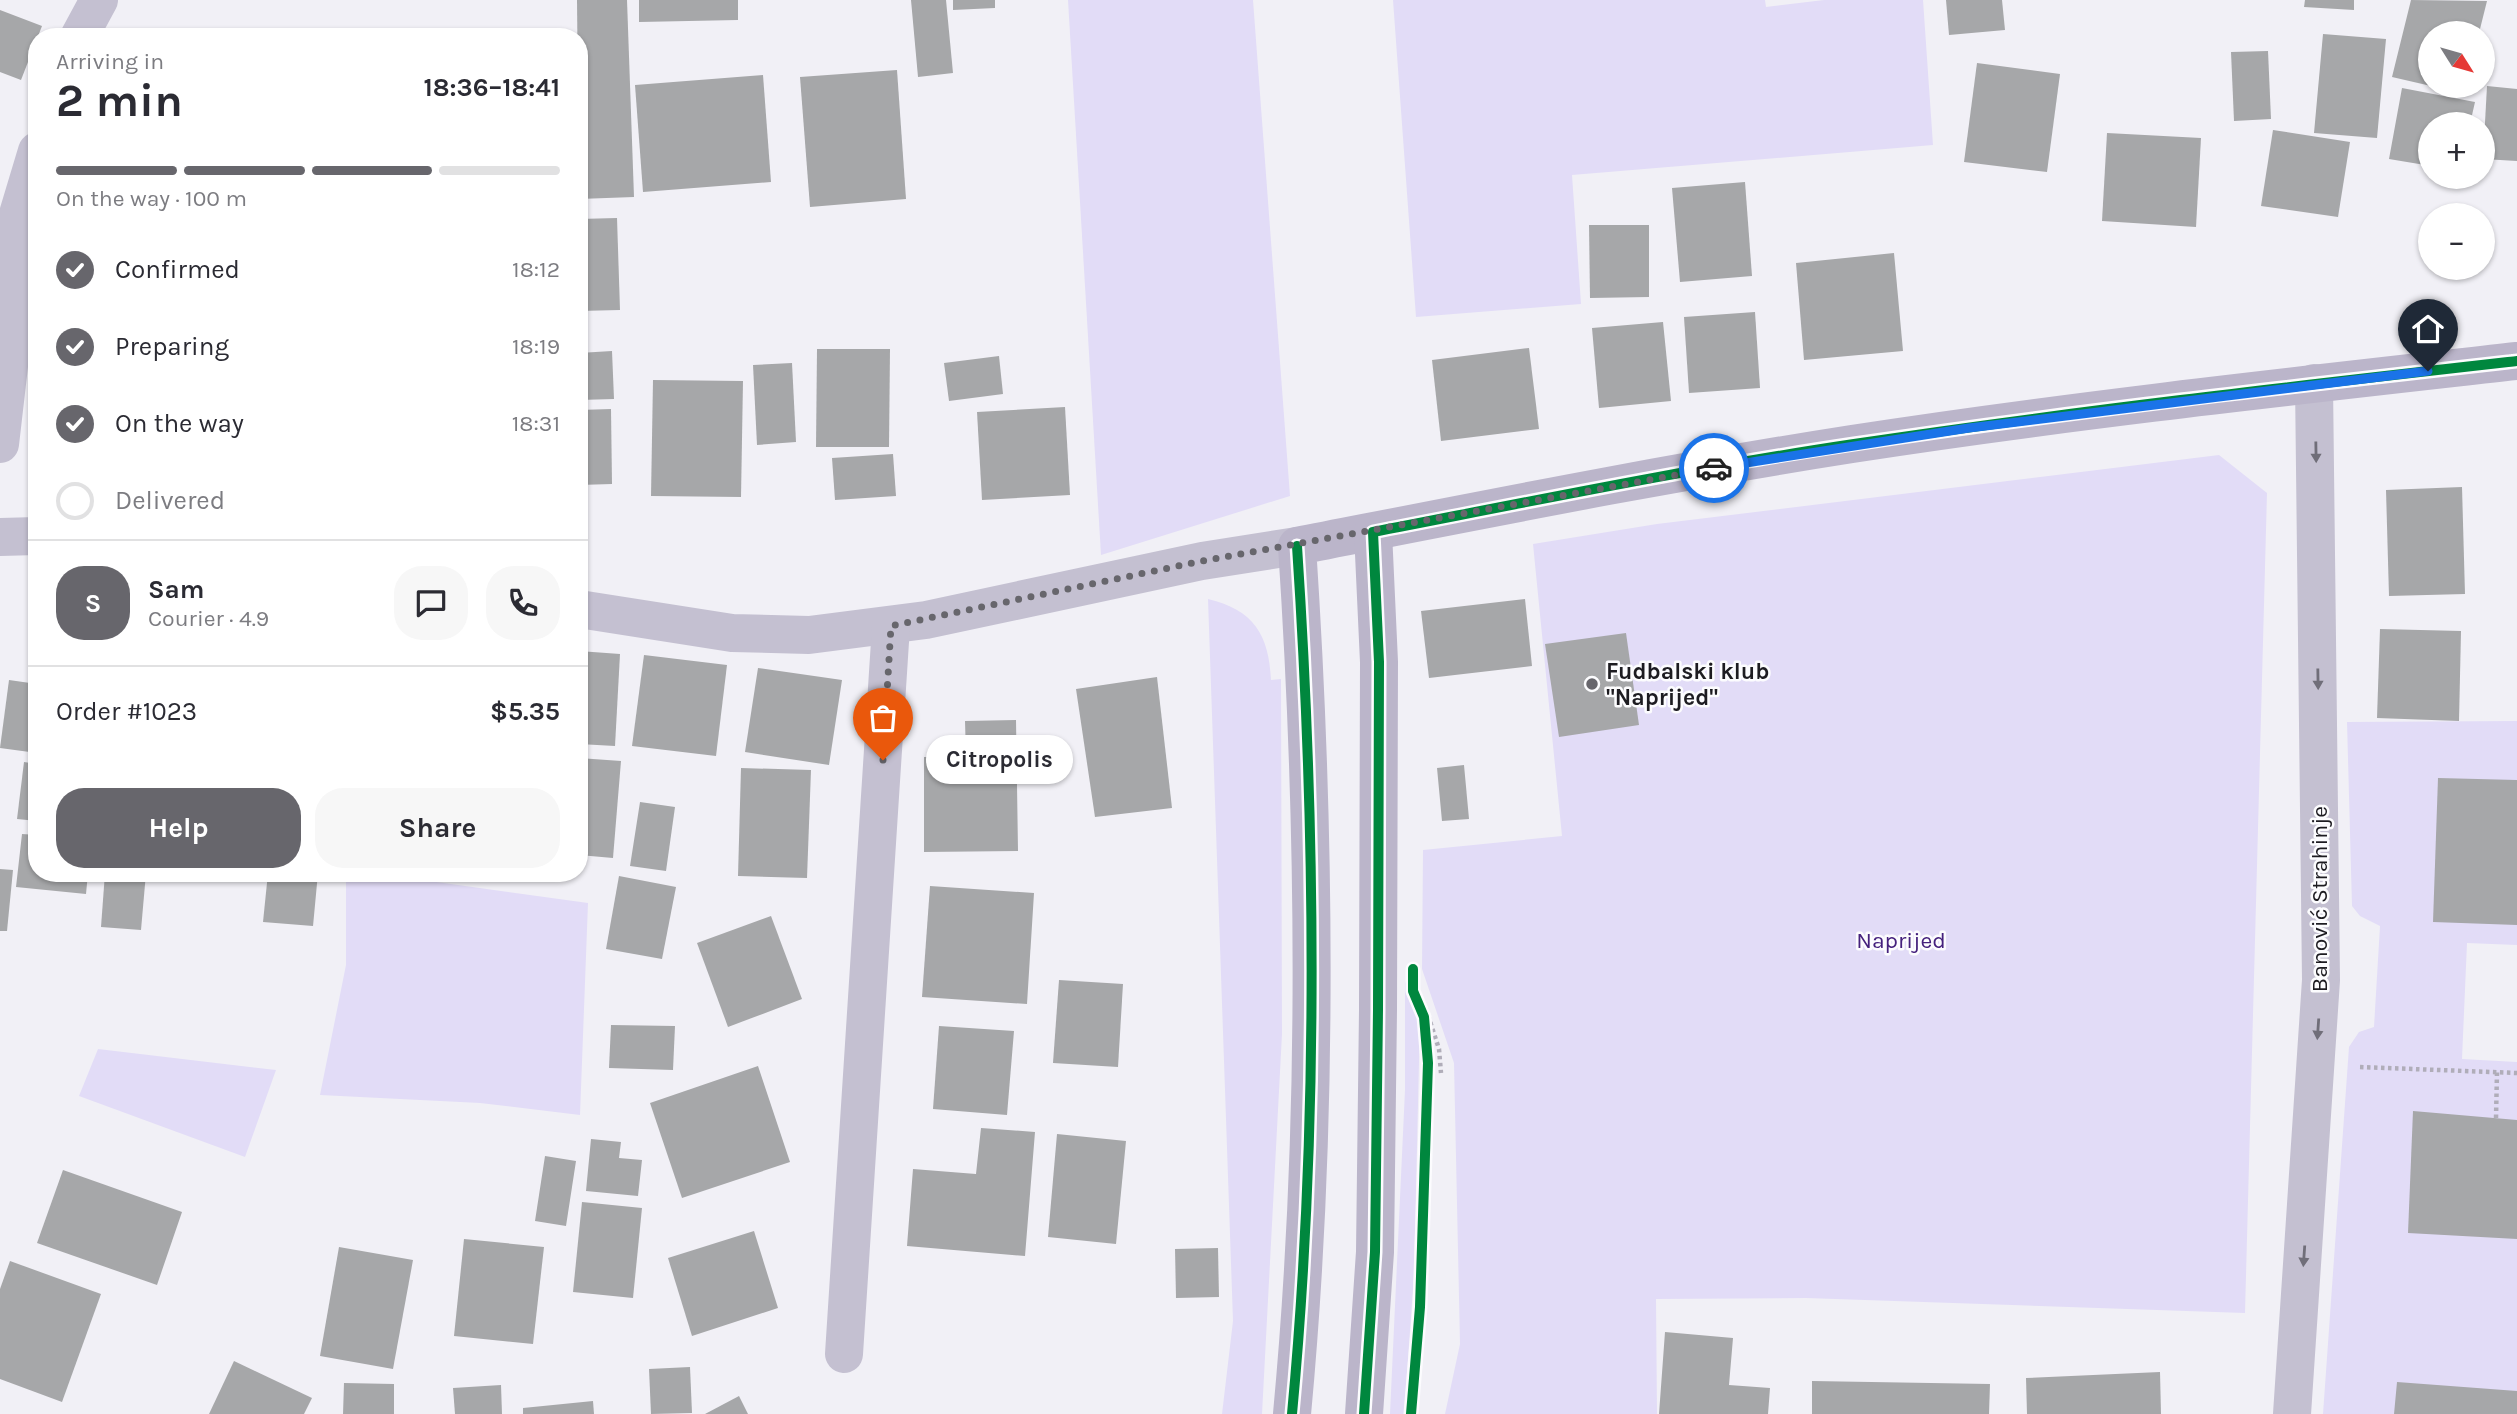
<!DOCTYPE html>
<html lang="en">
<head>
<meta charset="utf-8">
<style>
  :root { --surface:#fff; --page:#f7f7f7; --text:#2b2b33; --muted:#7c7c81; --line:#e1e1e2; --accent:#67666c }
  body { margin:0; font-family:Karla,sans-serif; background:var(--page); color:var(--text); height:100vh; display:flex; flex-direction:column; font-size:26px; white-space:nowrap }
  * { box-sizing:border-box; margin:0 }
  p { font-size:23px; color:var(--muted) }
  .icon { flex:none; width:38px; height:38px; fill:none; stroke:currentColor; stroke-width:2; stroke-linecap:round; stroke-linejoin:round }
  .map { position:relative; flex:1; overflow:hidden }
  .panel { position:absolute; left:28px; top:28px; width:560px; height:854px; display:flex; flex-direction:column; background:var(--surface); border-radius:28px; box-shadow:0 2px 5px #0004 }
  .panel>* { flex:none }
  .needle { width:46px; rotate:127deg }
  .fabs { position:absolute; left:2418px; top:21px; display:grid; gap:14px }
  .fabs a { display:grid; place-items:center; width:77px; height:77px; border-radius:50%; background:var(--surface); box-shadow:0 2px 5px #0004; font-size:35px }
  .pin { position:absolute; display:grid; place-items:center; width:60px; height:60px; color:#fff; margin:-72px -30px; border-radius:50% 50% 50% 0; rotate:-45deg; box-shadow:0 0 7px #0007 }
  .pin .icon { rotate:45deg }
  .courier { position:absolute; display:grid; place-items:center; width:70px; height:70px; margin:-35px; border:5px solid #1a73e8; border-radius:50%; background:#fff; color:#222; box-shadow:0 2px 9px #0007 }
  .bubble { position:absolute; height:49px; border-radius:24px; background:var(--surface); box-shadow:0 2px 5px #0004; font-size:23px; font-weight:700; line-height:49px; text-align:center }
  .summary em { font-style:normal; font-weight:700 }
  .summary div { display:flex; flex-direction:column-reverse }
  .summary { display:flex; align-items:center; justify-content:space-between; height:119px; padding:0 28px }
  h1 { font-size:46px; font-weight:700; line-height:52px }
  .bar { display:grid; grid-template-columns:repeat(4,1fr); gap:10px 7px; align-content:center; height:84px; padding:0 28px }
  .bar i { height:9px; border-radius:5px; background:var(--line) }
  .bar .selected { background:var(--accent) }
  .bar p { grid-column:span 4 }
  .line { display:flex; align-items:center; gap:18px; padding:0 28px; border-top:2px solid var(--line) }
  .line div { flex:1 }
  .round { display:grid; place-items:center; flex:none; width:74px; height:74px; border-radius:28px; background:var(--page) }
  ol { padding:0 28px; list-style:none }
  li { display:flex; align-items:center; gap:21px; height:77px }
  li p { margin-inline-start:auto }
  li .icon { padding:7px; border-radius:50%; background:var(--accent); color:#fff; stroke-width:4 }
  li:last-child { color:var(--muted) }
  li i { width:38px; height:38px; border:4px solid var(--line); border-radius:50% }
  .primary-button { display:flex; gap:14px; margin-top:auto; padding:14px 28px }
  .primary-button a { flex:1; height:80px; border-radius:28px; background:var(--accent); color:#fff; font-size:28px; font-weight:700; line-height:80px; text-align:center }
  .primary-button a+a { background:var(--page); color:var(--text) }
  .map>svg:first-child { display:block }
  .green { fill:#e2dcf7 }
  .building { fill:#a6a7a9 }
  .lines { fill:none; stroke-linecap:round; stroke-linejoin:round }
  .path { stroke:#b0adb9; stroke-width:4.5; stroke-dasharray:3.5 3.5; stroke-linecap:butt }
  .street { stroke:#c4c0d1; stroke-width:38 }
  .secondary { stroke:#bbb5ca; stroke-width:38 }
  .cycleway-casing { stroke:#fcfcfe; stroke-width:15 }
  .cycleway { stroke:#00873e; stroke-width:10 }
  .oneway { fill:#706e79 }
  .done { stroke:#67666c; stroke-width:7; stroke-dasharray:0 12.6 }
  .route { stroke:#1a73e8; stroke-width:9 }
  .poi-dot { fill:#67666c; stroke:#fcfcfe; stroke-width:2.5 }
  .labels { text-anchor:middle; stroke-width:5; stroke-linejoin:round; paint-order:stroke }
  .poi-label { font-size:23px; font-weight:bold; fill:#1d1c21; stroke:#fcfcfe; text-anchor:start }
  .street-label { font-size:23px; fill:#1d1c21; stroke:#fcfcfe }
  .park-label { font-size:23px; fill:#45217d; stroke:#fcfcfe }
</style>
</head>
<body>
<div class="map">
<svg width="2517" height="1414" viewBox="0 0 2517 1414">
  <rect width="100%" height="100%" fill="#f1f0f6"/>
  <!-- green -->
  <g class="green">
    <path d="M 1068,0 L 1253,0 L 1290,496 L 1101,555 Z"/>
    <path d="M 1393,0 L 1765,0 L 1766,7 L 1824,0 L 1923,0 L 1933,145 L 1572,175 L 1581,304 L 1416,317 Z"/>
    <path d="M 2219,455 L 2267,493 L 2245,1313 L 1806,1298 L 1656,1299 L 1657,1414 L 1445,1414 L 1460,1344 L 1454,1063 L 1422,969 L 1423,850 L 1562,836 L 1533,544 L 1657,524 Z"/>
    <path d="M 1208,599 C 1254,610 1269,635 1271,680 L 1281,679 L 1282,1034 L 1262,1414 L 1222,1414 L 1233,1321 Z"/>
    <path d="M 2517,721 L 2517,945 L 2467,943 L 2462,1059 L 2517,1062 L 2517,1414 L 2323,1414 L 2349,1047 L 2359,1032 L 2374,1027 L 2380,926 L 2360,916 L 2352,906 L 2347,722 Z"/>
    <path d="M 346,873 L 372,873 L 588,903 L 580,1115 L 480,1103 L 320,1095 L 346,965 Z"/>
    <path d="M 1405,981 L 1420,1019 L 1414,1275 L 1404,1414 L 1390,1414 L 1405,1090 Z"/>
    <path d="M 98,1049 L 276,1070 L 245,1157 L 79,1096 Z"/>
  </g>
  <!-- building -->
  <g class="building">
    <path d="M 577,0 L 627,0 L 634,197 L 579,199 Z"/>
    <path d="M 639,0 L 738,0 L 738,20 L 639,22 Z"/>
    <path d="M 911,0 L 946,0 L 953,73 L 918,77 Z"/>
    <path d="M 953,0 L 995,0 L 995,8 L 953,10 Z"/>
    <path d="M 1946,0 L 2002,0 L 2005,30 L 1949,35 Z"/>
    <path d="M 2305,0 L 2354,0 L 2354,10 L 2304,7 Z"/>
    <path d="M 2411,0 L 2487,1 L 2479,33 L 2431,33 L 2431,86 L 2392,77 Z"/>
    <path d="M 0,10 L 42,26 L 21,80 L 0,72 Z"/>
    <path d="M 2323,34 L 2386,39 L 2377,138 L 2314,133 Z"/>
    <path d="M 2268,51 L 2271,119 L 2234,121 L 2231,52 Z"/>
    <path d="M 1977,63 L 2060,74 L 2047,172 L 1964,162 Z"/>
    <path d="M 897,70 L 906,199 L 810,207 L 800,77 Z"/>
    <path d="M 763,75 L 771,182 L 643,192 L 635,85 Z"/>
    <path d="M 2434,86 L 2467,86 L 2465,94 Z"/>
    <path d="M 2487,86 L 2517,89 L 2517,161 L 2483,159 Z"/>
    <path d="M 2402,88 L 2475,102 L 2470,124 L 2431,124 L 2431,166 L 2389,159 Z"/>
    <path d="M 2273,130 L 2350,142 L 2338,217 L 2261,206 Z"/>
    <path d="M 2107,133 L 2201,138 L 2196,227 L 2102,221 Z"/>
    <path d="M 1745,182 L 1752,276 L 1680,282 L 1672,188 Z"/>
    <path d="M 617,218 L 620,310 L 579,311 L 579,219 Z"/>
    <path d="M 1589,225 L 1649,225 L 1649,297 L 1590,298 Z"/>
    <path d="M 1894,253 L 1903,351 L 1804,360 L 1796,263 Z"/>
    <path d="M 1755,312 L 1760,388 L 1689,393 L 1684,317 Z"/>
    <path d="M 1663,322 L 1671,401 L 1599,408 L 1592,328 Z"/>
    <path d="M 1529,348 L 1539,429 L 1441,441 L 1432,360 Z"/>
    <path d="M 817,349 L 890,349 L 889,447 L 816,447 Z"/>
    <path d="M 612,351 L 614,399 L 579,400 L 579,353 Z"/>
    <path d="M 999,356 L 1003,394 L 949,401 L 944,363 Z"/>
    <path d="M 792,363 L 796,442 L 757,445 L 753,365 Z"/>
    <path d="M 653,380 L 743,381 L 741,497 L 651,496 Z"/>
    <path d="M 1065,407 L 1070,495 L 982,500 L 977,412 Z"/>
    <path d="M 611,409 L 612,484 L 579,485 L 579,410 Z"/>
    <path d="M 893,454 L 896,496 L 835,500 L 832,458 Z"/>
    <path d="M 2462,487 L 2465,594 L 2389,596 L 2386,490 Z"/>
    <path d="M 1525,599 L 1532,666 L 1429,678 L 1421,611 Z"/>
    <path d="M 2380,629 L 2461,631 L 2459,721 L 2377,718 Z"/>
    <path d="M 1626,633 L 1639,725 L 1559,737 L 1545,644 Z"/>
    <path d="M 579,651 L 620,654 L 615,746 L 579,744 Z"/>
    <path d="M 644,655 L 727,665 L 716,756 L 632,746 Z"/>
    <path d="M 758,668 L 842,680 L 829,765 L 745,752 Z"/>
    <path d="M 1157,677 L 1172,808 L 1095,817 L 1076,689 Z"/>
    <path d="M 9,680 L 37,684 L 37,753 L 0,748 Z"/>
    <path d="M 1016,720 L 1018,851 L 924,852 L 924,757 L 966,756 L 965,721 Z"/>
    <path d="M 579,758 L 621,761 L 613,858 L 579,855 Z"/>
    <path d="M 24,762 L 37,764 L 37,821 L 17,819 Z"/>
    <path d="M 1464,765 L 1469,819 L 1442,821 L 1437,768 Z"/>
    <path d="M 741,768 L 811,770 L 807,878 L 738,876 Z"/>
    <path d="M 2438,778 L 2517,780 L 2517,925 L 2433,922 Z"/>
    <path d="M 640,802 L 675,807 L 666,871 L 630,866 Z"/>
    <path d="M 22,834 L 37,835 L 37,873 L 88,873 L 86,894 L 16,887 Z"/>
    <path d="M 0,869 L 13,870 L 7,931 L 0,931 Z"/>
    <path d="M 105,873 L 146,873 L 141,930 L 101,927 Z"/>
    <path d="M 268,873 L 318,873 L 313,926 L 263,922 Z"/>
    <path d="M 619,876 L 676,887 L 662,959 L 606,949 Z"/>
    <path d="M 930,886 L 1034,893 L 1027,1004 L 922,997 Z"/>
    <path d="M 771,916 L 802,999 L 728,1027 L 697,943 Z"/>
    <path d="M 1059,980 L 1123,984 L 1118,1067 L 1053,1063 Z"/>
    <path d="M 611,1025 L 675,1026 L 673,1070 L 609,1068 Z"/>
    <path d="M 939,1026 L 1014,1031 L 1007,1115 L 933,1109 Z"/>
    <path d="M 758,1066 L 790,1162 L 682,1198 L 650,1103 Z"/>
    <path d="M 2413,1111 L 2517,1120 L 2517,1239 L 2408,1233 Z"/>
    <path d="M 981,1128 L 1035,1132 L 1025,1256 L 907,1246 L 913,1169 L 976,1174 Z"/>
    <path d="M 1057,1134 L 1126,1141 L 1116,1244 L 1048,1237 Z"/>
    <path d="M 591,1139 L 621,1142 L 619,1158 L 642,1160 L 638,1196 L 586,1191 Z"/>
    <path d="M 545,1156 L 576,1161 L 566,1226 L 535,1221 Z"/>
    <path d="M 63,1170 L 182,1212 L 157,1285 L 37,1243 Z"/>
    <path d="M 582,1202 L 642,1208 L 633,1298 L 573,1292 Z"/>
    <path d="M 754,1231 L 778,1308 L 692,1336 L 668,1258 Z"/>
    <path d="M 464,1239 L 544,1247 L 533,1344 L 454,1336 Z"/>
    <path d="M 339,1247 L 413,1260 L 393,1369 L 320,1356 Z"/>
    <path d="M 1218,1248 L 1219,1297 L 1176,1298 L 1175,1249 Z"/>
    <path d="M 10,1261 L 101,1294 L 62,1402 L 0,1379 L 0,1289 Z"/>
    <path d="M 1665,1332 L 1733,1338 L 1729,1385 L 1770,1388 L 1768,1414 L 1659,1414 Z"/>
    <path d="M 234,1361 L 312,1398 L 304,1414 L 209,1414 Z"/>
    <path d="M 690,1367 L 692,1413 L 651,1414 L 649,1369 Z"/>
    <path d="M 2160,1372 L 2161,1414 L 2027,1414 L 2026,1378 Z"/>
    <path d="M 1812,1381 L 1990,1384 L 1989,1414 L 1812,1414 Z"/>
    <path d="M 2397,1382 L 2517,1391 L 2517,1414 L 2394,1414 Z"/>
    <path d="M 344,1383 L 394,1384 L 394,1414 L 343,1414 Z"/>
    <path d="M 501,1385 L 502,1414 L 455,1414 L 453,1388 Z"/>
    <path d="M 739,1396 L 748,1414 L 705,1414 Z"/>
    <path d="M 593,1401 L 594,1414 L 523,1414 L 523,1408 Z"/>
  </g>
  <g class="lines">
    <!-- path -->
    <g class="path">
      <path d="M 1426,1009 L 1439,1049 L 1441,1073"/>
      <path d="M 2360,1067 L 2517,1073"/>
      <path d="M 2496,1118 L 2497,1072"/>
    </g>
    <!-- street -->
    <g class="street">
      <path d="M 79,37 L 99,0"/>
      <path d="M 0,444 L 9,366 L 10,265 L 18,214 L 37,151"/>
      <path d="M 0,537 L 37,536"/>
      <path d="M 579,609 L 732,633 L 809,635 L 926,620 L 1202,561 L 1297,546"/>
      <path d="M 844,1354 L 891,626"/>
      <path d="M 2292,1414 L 2321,980 L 2314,383"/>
    </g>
    <!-- secondary -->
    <g class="secondary">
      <path d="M 1292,1414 C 1319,1126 1316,834 1297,546 C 1482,510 1666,473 1852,444 C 2073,410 2295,386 2517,361"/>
      <path d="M 1364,1414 L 1375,1252 L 1378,1010 L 1379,662 L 1373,532"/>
    </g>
    <!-- cycleway casing -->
    <g class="cycleway-casing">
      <g id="cycleway">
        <path d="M 1292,1414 C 1319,1126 1316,834 1297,546"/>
        <path d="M 1364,1414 L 1375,1252 L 1378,1010 L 1379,662 L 1373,532 C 1533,501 1693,468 1854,444 C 2074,411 2296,386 2517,361"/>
        <path d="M 1411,1414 L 1420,1307 L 1428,1063 L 1424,1017 L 1413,991 L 1413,969"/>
      </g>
    </g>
    <!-- cycleway -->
    <use href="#cycleway" class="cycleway"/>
  </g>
  <!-- one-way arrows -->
  <defs><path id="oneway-solid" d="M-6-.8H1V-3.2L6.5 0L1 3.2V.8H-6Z" transform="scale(1.75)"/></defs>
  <g class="oneway">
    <use href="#oneway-solid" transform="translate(2316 452) rotate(89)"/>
    <use href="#oneway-solid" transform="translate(2318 679) rotate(89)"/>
    <use href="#oneway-solid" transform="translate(2318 1029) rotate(94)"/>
    <use href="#oneway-solid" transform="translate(2304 1256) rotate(94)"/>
  </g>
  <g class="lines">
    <!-- done -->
    <path class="done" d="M 883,760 L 891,626 L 1202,561 L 1714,468"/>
    <!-- route -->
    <path class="route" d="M 1714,468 L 1969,428 L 2428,371"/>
  </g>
  <!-- markers -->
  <circle class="poi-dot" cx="1592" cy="684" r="7"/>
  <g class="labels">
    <!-- poi labels -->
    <g class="poi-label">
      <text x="1606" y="679">Fudbalski klub<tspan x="1606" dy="26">"Naprijed"</tspan></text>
    </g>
    <!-- street labels -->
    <g class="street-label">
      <text transform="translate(2319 899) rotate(-90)" y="8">Banović Strahinje</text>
    </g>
    <!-- park labels -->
    <g class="park-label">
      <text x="1901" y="948">Naprijed</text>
    </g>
  </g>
</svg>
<div class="fabs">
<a><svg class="needle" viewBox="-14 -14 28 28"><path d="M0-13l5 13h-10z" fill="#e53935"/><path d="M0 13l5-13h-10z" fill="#7c7c81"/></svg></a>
<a>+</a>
<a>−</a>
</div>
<div class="pin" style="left:883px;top:760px;background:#ea580c"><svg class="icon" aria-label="bag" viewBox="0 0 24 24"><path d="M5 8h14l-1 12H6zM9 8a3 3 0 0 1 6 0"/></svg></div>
<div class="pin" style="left:2428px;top:371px;background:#1f2937"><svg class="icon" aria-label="home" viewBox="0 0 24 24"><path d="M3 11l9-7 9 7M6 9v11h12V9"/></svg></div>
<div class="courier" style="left:1714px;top:468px"><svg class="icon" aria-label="car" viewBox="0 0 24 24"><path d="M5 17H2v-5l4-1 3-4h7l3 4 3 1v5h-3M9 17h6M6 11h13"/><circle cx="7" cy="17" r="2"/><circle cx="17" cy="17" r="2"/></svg></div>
<div class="bubble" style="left:926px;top:735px;width:147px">Citropolis</div>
<section class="panel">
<div class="summary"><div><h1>2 min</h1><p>Arriving in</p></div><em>18:36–18:41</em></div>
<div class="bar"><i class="selected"></i><i class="selected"></i><i class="selected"></i><i></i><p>On the way · 100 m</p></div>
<ol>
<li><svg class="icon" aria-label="check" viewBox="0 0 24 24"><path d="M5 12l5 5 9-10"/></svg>Confirmed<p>18:12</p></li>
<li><svg class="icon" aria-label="check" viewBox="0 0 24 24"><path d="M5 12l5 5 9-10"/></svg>Preparing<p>18:19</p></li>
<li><svg class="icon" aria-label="check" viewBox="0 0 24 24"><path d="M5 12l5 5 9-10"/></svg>On the way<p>18:31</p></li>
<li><i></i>Delivered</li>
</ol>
<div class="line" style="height:126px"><b class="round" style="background:var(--accent);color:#fff">S</b><div><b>Sam</b><p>Courier · 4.9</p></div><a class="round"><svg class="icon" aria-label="chat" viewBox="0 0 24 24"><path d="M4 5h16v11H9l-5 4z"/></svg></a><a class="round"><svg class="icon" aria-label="phone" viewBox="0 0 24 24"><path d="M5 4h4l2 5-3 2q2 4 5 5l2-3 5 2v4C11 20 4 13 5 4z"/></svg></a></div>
<div class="line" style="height:91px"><div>Order #1023</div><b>$5.35</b></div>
<div class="primary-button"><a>Help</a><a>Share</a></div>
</section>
</div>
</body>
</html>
